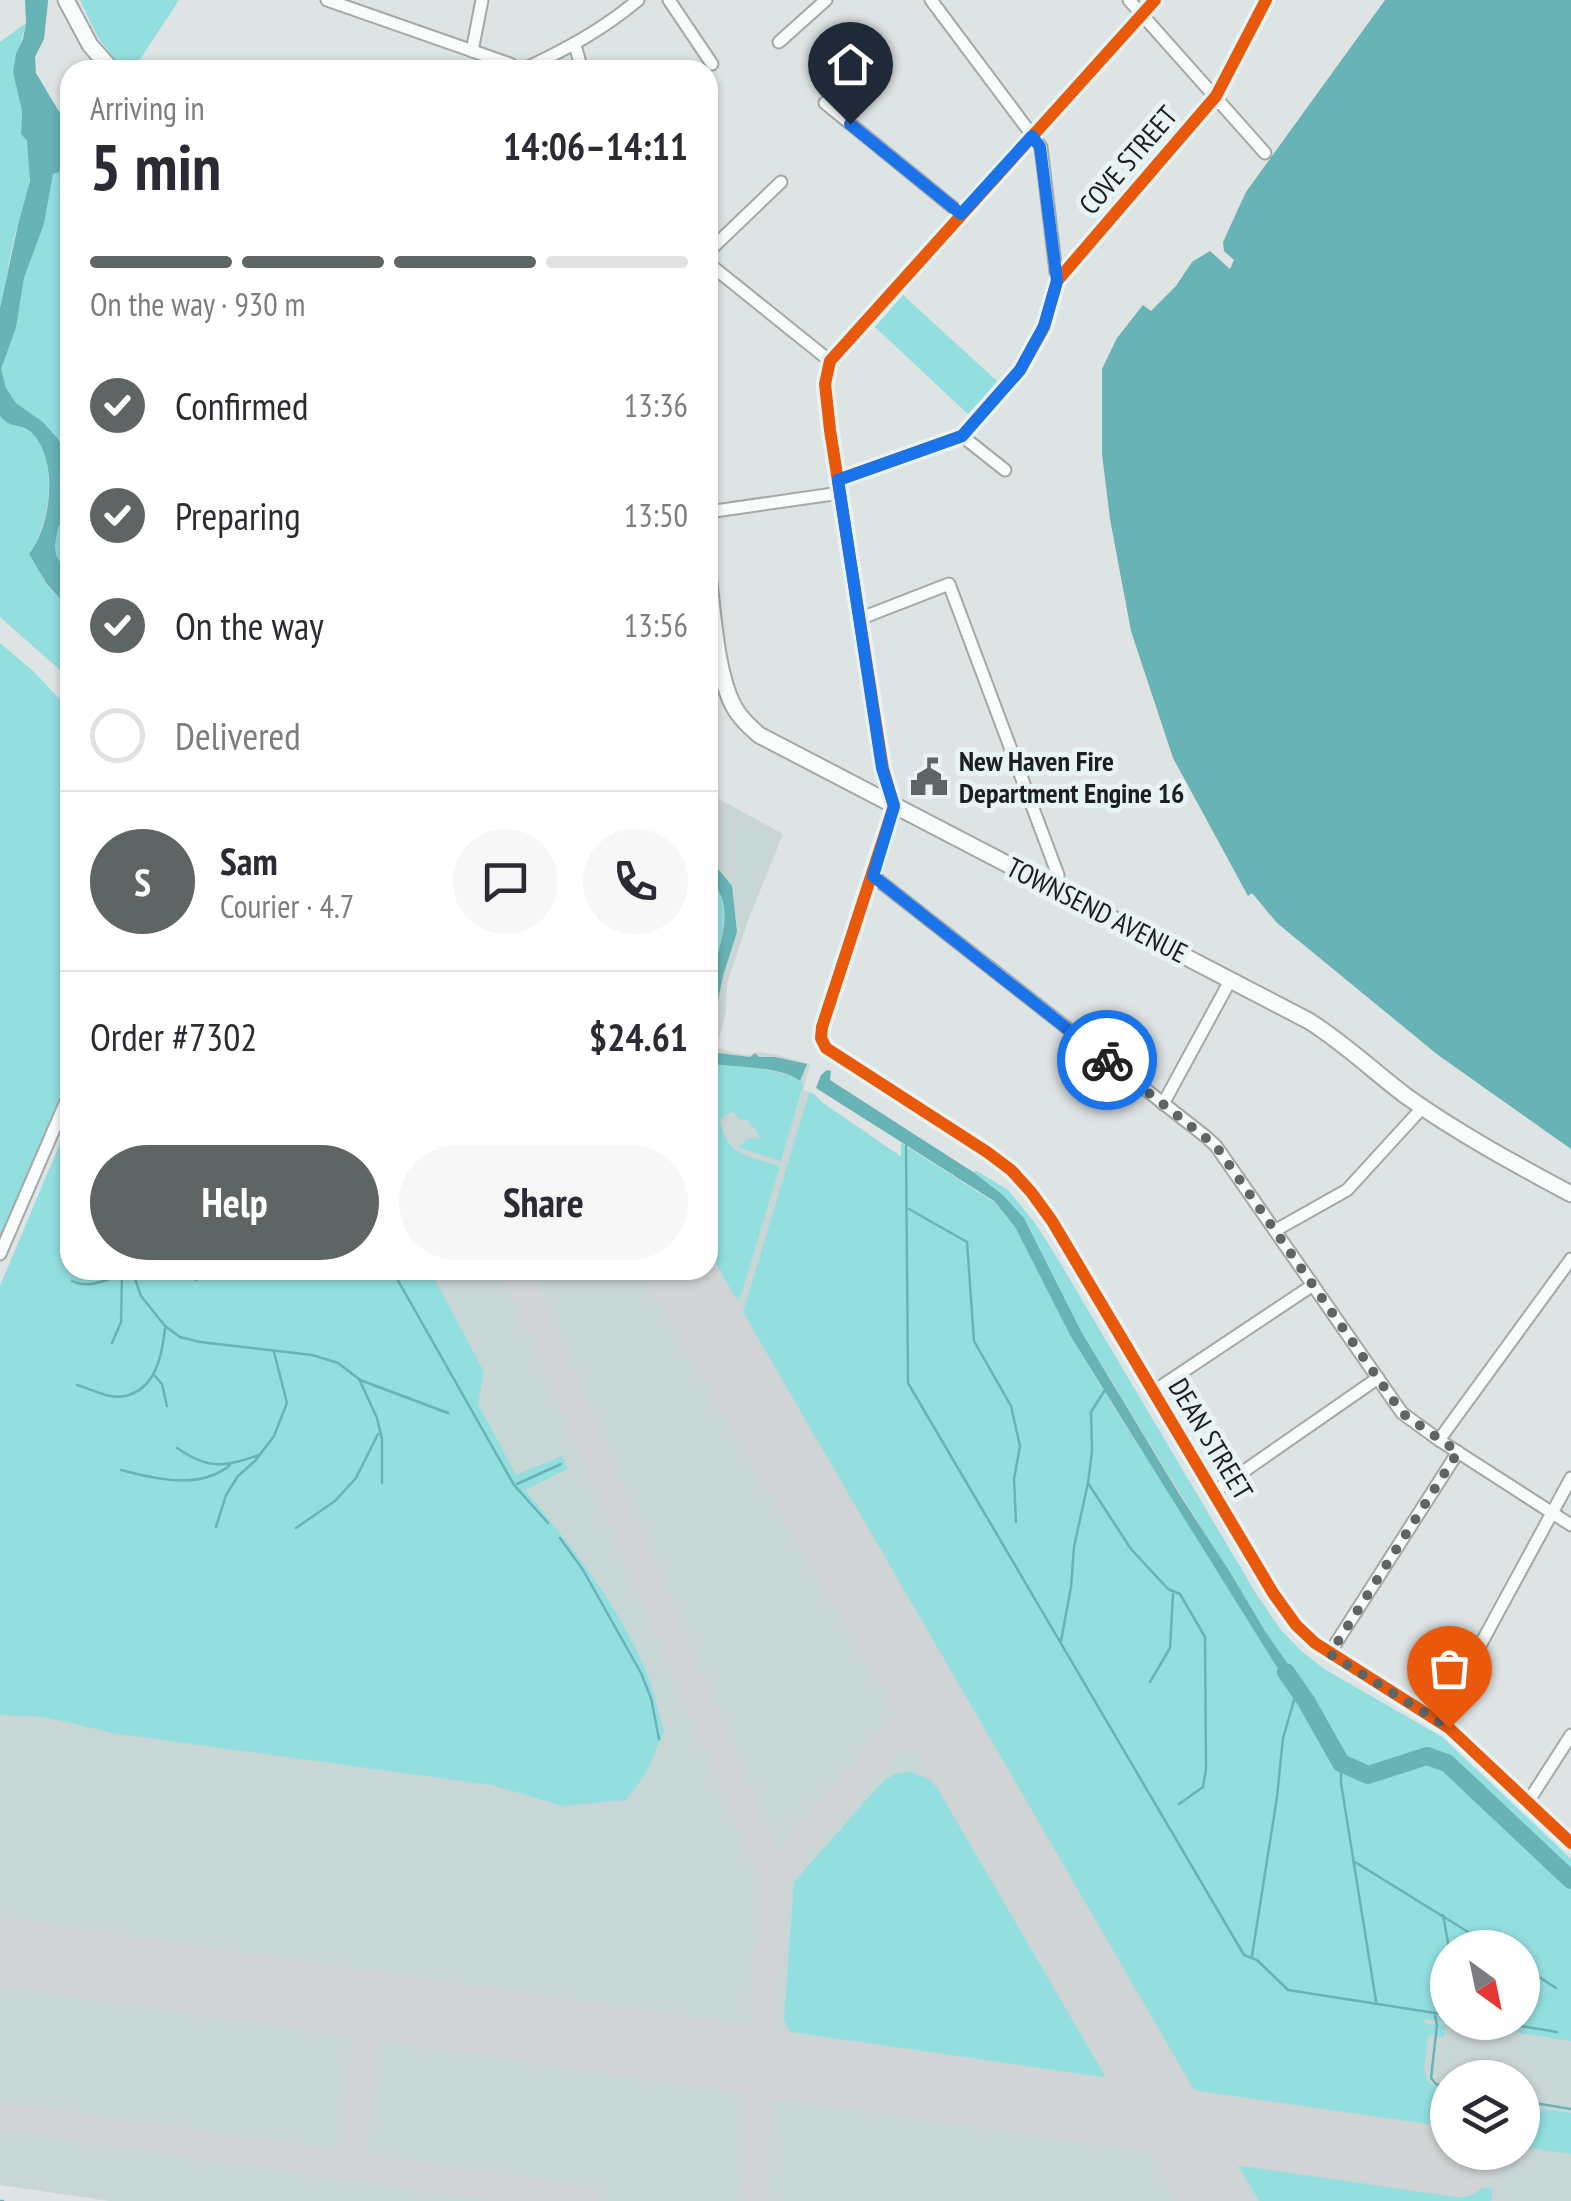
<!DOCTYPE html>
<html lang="en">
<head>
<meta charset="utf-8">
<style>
  :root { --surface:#fff; --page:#f7f7f7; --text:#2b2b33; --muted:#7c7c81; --line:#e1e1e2; --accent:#5f6464 }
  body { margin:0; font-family:"PT Sans Narrow",sans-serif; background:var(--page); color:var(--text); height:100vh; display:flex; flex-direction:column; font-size:38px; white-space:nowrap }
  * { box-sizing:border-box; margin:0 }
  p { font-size:32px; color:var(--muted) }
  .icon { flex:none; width:55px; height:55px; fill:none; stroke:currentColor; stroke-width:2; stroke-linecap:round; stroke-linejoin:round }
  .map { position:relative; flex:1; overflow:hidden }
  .side { position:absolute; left:60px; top:60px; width:658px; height:1220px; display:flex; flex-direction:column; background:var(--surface); border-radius:30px; box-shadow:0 2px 8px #0004 }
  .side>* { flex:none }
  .needle { width:65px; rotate:147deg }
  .buttons { position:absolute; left:1430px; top:1930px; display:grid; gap:20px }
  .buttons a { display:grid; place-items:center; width:110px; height:110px; border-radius:50%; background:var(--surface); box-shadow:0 2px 8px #0004; font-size:50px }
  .pin { position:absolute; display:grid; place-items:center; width:85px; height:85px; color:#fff; margin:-102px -42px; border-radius:50% 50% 50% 0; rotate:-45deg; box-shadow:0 0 10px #0007 }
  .pin .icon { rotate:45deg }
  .courier { position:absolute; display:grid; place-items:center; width:100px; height:100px; margin:-50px; border:8px solid #1a73e8; border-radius:50%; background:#fff; color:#222; box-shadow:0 2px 12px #0007 }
  .summary em { font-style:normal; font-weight:600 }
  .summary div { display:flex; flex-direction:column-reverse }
  .summary { display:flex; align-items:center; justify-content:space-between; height:170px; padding:0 30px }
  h1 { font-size:65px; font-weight:600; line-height:75px }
  .bar { display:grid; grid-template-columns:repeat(4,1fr); gap:15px 10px; align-content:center; height:120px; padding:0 30px }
  .bar i { height:12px; border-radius:8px; background:var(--line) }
  .bar .selected { background:var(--accent) }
  .bar p { grid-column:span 4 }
  .line { display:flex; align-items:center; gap:25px; padding:0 30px; border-top:2px solid var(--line) }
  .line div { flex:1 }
  .round { display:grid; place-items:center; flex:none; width:105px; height:105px; border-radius:52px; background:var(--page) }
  ol { padding:0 30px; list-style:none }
  li { display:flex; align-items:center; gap:30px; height:110px }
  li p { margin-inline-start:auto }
  li .icon { padding:10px; border-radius:50%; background:var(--accent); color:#fff; stroke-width:4 }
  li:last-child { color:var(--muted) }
  li i { width:55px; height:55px; border:5px solid var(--line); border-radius:50% }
  .action { display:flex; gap:20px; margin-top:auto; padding:20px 30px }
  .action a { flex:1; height:115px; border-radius:60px; background:var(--accent); color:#fff; font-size:40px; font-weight:600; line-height:115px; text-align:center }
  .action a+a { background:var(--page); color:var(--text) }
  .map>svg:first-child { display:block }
  .built { fill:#c9d6d6; fill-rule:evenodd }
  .green { fill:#93dedf }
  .water { fill:#68b3b5 }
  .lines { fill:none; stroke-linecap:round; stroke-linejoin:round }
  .stream { stroke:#68b3b5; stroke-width:2.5 }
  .river { stroke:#68b3b5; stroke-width:18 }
  .taxiway { stroke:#d0d4d4; stroke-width:28 }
  .runway { stroke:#d0d4d4; stroke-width:68 }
  .street-casing { stroke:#a3a8a8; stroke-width:15 }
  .secondary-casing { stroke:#a3a8a8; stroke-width:19 }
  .street { stroke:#fafbfb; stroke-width:11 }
  .secondary { stroke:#fafbfb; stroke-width:15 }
  .cycleway-casing { stroke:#e8f3f3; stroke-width:19 }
  .cycleway { stroke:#e8590c; stroke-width:12 }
  .done { stroke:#5f6464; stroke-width:10; stroke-dasharray:0 18 }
  .route { stroke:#1a73e8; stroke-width:12 }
  .labels { text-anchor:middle; stroke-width:10; stroke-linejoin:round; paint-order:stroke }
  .street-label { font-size:28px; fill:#1b1f1f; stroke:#e8f3f3 }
  .poi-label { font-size:28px; font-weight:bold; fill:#1b1f1f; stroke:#e8f3f3; text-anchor:start }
</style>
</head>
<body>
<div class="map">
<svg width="1571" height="2201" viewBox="0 0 1571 2201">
  <rect width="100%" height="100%" fill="#dee3e3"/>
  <!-- built -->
  <path class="built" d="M 708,793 L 783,834 L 749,918 L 727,984 L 726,1011 L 717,1047 L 734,1053 L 750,1055 L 759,1052 L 778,1055 L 810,1064 L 803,1090 L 813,1093 L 823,1103 L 902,1157 L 1098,1386 L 1118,1388 L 1280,1629 L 1300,1650 L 1324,1669 L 1442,1737 L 1571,1859 L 1571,2201 L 109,2201 L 0,2185 L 0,1286 L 70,1120 L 70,1270 L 708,1270 ZM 1448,1948 L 1522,1948 L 1522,2022 L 1448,2022 ZM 1448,2078 L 1522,2078 L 1522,2152 L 1448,2152 Z"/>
  <!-- green -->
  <g class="green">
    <path d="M 80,0 L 179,0 L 133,70 L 123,70 L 97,36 Z"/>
    <path d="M 26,23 L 13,72 L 22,111 L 21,134 C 44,158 21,211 14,239 C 9,262 5,285 0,308 L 0,42 Z"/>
    <path d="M 59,172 L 70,187 L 70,223 L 65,224 L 65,227 L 70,233 L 70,579 L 56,555 L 55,545 L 58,528 L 67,509 L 69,488 L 69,470 L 59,440 L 43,422 L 16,403 L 6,388 L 1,369 L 16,328 L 24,278 L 44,224 L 53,174 Z"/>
    <path d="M 903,295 L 998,382 L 968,414 L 875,327 Z"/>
    <path d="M 0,416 C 11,430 24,424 33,434 C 59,464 50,525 29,554 L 46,584 L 70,610 L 70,679 L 0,617 Z"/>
    <path d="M 0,643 L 33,671 L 70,710 L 70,1071 L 0,1243 Z"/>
    <path d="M 708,879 C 714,884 720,888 723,897 C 729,921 716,968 708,992 Z"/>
    <path d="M 708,1063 C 733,1067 786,1067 803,1084 L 781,1161 L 738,1147 L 749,1138 L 761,1139 L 756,1130 L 747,1120 L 739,1119 L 735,1113 L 731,1112 L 720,1119 C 726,1156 746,1156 777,1165 L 779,1169 L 741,1295 L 737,1300 L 708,1250 Z"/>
    <path d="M 809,1093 L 813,1093 L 823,1103 L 901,1157 L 901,1143 L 994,1202 L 1015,1227 L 1071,1337 L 1120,1417 L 1220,1573 L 1265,1631 L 1081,1331 L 1024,1218 L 1003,1195 L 973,1172 L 977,1171 L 1008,1190 L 1035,1223 L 1056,1256 L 1258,1597 L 1280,1629 L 1300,1650 L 1324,1669 L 1442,1737 L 1571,1859 L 1571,2041 L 1453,2023 L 1522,2022 L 1522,1948 L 1448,1948 L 1447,2022 L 1423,2019 L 1427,2025 L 1440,2023 L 1446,2026 L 1444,2038 L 1433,2034 L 1428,2036 L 1424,2069 L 1428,2082 L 1447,2093 L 1447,2137 L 1200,2100 L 743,1312 Z"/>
    <path d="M 70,1120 L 70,1270 L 430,1270 L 484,1372 L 478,1404 L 516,1475 L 562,1456 L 568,1469 L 525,1490 C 568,1542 620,1607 646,1671 C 654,1690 658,1711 664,1731 L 646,1773 L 626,1800 L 562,1806 L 492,1785 L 112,1733 L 45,1717 L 0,1715 L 0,1286 Z"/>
    <path d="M 911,1772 L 930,1780 L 937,1788 L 1112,2088 L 805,2044 L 792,2036 L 784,2020 L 794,1882 L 883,1781 L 897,1773 Z"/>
    <path d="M 1522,2106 L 1571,2113 L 1571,2154 L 1523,2147 Z"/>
    <path d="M 1230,2151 L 1493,2189 L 1491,2201 L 1259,2201 Z"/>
  </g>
  <!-- water -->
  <g class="water">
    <path d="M 25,0 L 48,0 L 48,2 L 44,39 L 35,57 L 36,73 L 70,130 L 70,187 L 59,172 L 53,174 L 44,224 L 24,278 L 16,328 L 1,369 L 6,388 L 16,403 L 43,422 L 59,440 L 69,470 L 67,509 L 58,528 L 55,545 L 56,555 L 70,579 L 70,610 L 46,583 L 29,554 C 51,526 59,463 33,434 C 24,423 11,430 0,416 L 0,308 L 18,225 L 30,181 L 27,141 L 21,134 L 22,111 L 13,72 L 16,54 L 23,39 L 26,23 Z"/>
    <path d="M 1385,0 L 1571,0 L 1571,1149 L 1438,1055 L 1277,923 L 1252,893 L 1248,896 L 1173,758 L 1131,631 L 1110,519 L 1102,454 L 1102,369 L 1117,338 L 1143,305 L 1151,311 L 1176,286 L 1192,262 L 1210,251 L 1230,269 L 1234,260 L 1224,251 L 1223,242 L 1246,192 Z"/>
    <path d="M 708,866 L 719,870 L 732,886 L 737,932 L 723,976 L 715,1014 L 708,1034 C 707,1021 706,1006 708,993 C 713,957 743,906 708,879 Z"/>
    <path d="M 708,1048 L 719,1053 L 750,1057 L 755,1053 L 759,1057 L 775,1057 L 807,1064 L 800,1081 C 779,1065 734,1068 708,1063 Z"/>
    <path d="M 827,1070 L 831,1071 L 830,1080 L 973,1172 L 1003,1195 L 1024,1218 L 1081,1331 L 1179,1494 L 1228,1569 L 1265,1631 L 1300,1682 L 1297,1690 L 1290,1688 L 1071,1337 L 1015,1227 L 994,1201 L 816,1088 L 821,1075 Z"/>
  </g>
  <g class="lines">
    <!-- stream -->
    <g class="stream">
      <path d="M 906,1146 L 908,1383 L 1244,1955 L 1257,1960 L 1288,1990 L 1448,2015"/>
      <path d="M 909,1209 L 967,1242 L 974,1341 L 1011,1406 L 1020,1446 L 1014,1479 L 1016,1522"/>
      <path d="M 137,1270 L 135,1279 L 141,1296 L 165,1326 L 180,1337 L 200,1342 L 312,1355 L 338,1363 L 359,1379 L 377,1418 L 382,1439 L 382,1483"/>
      <path d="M 392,1270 L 514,1485 L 548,1523"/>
      <path d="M 196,1280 L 204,1270"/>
      <path d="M 72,1281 C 92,1291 115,1275 136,1270"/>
      <path d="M 112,1343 L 121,1322 L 122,1273"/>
      <path d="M 155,1376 L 162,1384 L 167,1406"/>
      <path d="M 360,1380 L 448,1413"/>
      <path d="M 77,1385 C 91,1389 111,1400 125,1396 C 156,1389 162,1355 165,1329"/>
      <path d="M 177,1448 C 209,1470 224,1467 259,1455"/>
      <path d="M 121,1470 C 155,1479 201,1490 230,1465"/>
      <path d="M 1088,1483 L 1131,1549 L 1168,1589 L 1180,1594 L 1205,1637 L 1206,1769 L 1203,1787 L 1179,1804"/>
      <path d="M 517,1484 L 561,1464"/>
      <path d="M 216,1527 L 226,1495 L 238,1476 L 255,1461 L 274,1436 L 287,1403 L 274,1352"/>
      <path d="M 296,1528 L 335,1501 L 356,1478 L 378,1434"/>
      <path d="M 560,1538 L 583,1570 L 641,1673 L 651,1698 L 659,1739"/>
      <path d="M 1061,1641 L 1071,1587 L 1074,1547 L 1088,1483 L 1092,1451 L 1091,1412 L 1105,1390"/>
      <path d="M 1150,1682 L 1170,1648 L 1173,1594"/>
      <path d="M 1341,1763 L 1341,1783 L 1376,2001"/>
      <path d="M 1355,1862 L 1494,1948"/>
      <path d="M 1443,1915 L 1449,1948"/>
      <path d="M 1252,1956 L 1277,1797 L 1283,1738 L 1297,1690"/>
      <path d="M 1522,1966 L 1556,1988"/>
      <path d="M 1435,2016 L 1437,2025 L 1431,2078 L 1436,2084 L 1448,2089"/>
      <path d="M 1496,2022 L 1557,2032"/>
      <path d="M 1522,2101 L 1571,2109"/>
      <path d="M 0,2201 L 3,2201"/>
    </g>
    <!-- river -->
    <path class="river" d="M 1286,1672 L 1306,1701 L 1341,1763 L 1368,1775 L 1427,1756 L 1447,1763 L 1571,1880"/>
    <!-- taxiway -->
    <g class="taxiway">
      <path d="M 517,1270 L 770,1868 L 773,1887 L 753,2188 L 755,2201"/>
      <path d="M 891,1744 C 916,1728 933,1734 957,1750"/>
      <path d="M 773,1887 L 774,1878 L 785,1861 L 908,1722 L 915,1704 L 913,1674"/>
      <path d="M 0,2116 L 586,2201"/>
      <path d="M 350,2166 L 372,2005"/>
    </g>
    <!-- runway -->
    <g class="runway">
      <path d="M 679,1270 L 1217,2201"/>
      <path d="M 0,1952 L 1459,2163"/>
    </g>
    <!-- street casing -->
    <g class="street-casing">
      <g id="street">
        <path d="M 327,0 L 510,64 L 517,70"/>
        <path d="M 669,0 L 712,64"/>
        <path d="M 931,0 L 1041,147 L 1057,281"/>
        <path d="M 1129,0 L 1265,153"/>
        <path d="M 1155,0 L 830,361 L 825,384 L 830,430 L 883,769 L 894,806 L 822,1027 L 821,1038 L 826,1048 L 987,1152 L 1011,1170 L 1031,1192 L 1052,1221 L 1273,1593 L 1296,1625 L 1315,1643 L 1449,1728 L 1571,1843"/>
        <path d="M 779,42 L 826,0"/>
        <path d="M 575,45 L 582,70"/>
        <path d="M 472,51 L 482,0"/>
        <path d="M 522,70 C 565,50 602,30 638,0"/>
        <path d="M 825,103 L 961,214"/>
        <path d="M 708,252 L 781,182"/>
        <path d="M 708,263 L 830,361"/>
        <path d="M 962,436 L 1005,470"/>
        <path d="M 838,480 L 962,436 L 1020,370 L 1044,327 L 1057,281 L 1216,96 L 1266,0"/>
        <path d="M 708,512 L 840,493"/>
        <path d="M 859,619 L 949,584 L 1058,875 L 1057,889"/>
        <path d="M 873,876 L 1205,1136 L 1216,1146 L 1402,1413 L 1439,1440 L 1571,1525"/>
        <path d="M 1163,1104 L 1231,979"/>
        <path d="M 1276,1230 L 1347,1190 L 1423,1107"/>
        <path d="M 0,1254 L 70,1092"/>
        <path d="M 1154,1391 L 1313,1285"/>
        <path d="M 1439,1440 L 1571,1259"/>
        <path d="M 1214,1492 L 1378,1378"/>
        <path d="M 1329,1654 L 1458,1452"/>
        <path d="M 1439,1721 L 1571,1478"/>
        <path d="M 1528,1802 L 1571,1735"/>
      </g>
    </g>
    <!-- secondary casing -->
    <g class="secondary-casing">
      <g id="secondary">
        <path d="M 66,0 L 90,45 L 112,70"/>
        <path d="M 708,574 C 713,612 716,672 733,705 C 739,717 749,726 759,735 L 1309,1021 C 1344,1043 1373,1071 1406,1096 C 1458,1133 1515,1164 1571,1194"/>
      </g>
    </g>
    <!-- street -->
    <use href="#street" class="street"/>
    <!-- secondary -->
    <use href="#secondary" class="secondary"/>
    <!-- cycleway casing -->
    <g class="cycleway-casing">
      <g id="cycleway">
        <path d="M 1155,0 L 830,361 L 825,384 L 830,430 L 883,769 L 894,806 L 822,1027 L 821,1038 L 826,1048 L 987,1152 L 1011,1170 L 1031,1192 L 1052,1221 L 1273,1593 L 1296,1625 L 1315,1643 L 1449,1728 L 1571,1843"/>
        <path d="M 838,480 L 962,436 L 1020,370 L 1044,327 L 1057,281 L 1216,96 L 1266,0"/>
      </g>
    </g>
    <!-- cycleway -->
    <use href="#cycleway" class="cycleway"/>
  </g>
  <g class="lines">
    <!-- done -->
    <path class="done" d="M 1107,1060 L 1216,1146 L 1402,1413 L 1458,1452 L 1330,1654 L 1449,1728"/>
    <!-- route -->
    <path class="route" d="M 850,124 L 961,214 L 1032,136 L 1040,147 L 1057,281 L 1044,326 L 1020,370 L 962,436 L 838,480 L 882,768 L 894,806 L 873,876 L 1107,1060"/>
  </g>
  <!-- icons -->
  <defs>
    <g id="civic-bare" transform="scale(3)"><path d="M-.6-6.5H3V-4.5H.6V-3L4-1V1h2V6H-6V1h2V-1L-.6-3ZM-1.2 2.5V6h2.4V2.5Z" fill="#5f6464" stroke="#e8f3f3" stroke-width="2.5" paint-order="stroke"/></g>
  </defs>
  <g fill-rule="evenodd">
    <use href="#civic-bare" x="929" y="777"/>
  </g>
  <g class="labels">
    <!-- street labels -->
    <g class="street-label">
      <text transform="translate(1128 160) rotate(-49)" y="10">COVE STREET</text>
      <text transform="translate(1097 910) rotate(27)" y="10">TOWNSEND AVENUE</text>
      <text transform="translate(1211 1439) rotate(59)" y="10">DEAN STREET</text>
    </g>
    <!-- poi labels -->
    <g class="poi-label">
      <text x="959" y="771">New Haven Fire<tspan x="959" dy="32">Department Engine 16</tspan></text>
    </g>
  </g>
</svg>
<div class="buttons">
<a><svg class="needle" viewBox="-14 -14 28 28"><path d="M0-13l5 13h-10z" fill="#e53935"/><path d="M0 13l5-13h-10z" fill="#7c7c81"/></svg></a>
<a><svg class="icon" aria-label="layers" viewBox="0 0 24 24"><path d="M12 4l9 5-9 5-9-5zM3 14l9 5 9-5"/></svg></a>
</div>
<div class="pin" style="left:1449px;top:1728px;background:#ea580c"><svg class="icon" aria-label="bag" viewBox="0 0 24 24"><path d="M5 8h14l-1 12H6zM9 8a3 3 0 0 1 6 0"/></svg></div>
<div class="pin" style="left:850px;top:124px;background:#1f2937"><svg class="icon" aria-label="home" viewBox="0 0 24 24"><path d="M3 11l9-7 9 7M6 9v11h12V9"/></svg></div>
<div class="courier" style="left:1107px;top:1060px"><svg class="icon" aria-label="bike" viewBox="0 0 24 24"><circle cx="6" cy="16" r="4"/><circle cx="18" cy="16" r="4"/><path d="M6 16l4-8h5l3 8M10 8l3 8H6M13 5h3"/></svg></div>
<section class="side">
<div class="summary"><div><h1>5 min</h1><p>Arriving in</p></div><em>14:06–14:11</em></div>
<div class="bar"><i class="selected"></i><i class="selected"></i><i class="selected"></i><i></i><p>On the way · 930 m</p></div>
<ol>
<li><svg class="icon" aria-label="check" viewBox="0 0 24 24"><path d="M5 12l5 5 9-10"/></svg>Confirmed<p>13:36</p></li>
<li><svg class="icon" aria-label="check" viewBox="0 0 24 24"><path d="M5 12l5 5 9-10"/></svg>Preparing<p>13:50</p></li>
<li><svg class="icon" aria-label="check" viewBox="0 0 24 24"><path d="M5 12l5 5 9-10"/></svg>On the way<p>13:56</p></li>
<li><i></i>Delivered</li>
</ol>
<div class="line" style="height:180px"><b class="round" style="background:var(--accent);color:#fff">S</b><div><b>Sam</b><p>Courier · 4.7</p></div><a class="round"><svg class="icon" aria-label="chat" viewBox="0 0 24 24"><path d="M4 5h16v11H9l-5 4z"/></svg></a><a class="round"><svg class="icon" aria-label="phone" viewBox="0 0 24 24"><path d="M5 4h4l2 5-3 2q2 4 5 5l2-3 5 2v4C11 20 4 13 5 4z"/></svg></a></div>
<div class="line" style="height:130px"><div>Order #7302</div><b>$24.61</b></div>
<div class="action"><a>Help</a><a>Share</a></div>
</section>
</div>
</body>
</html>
